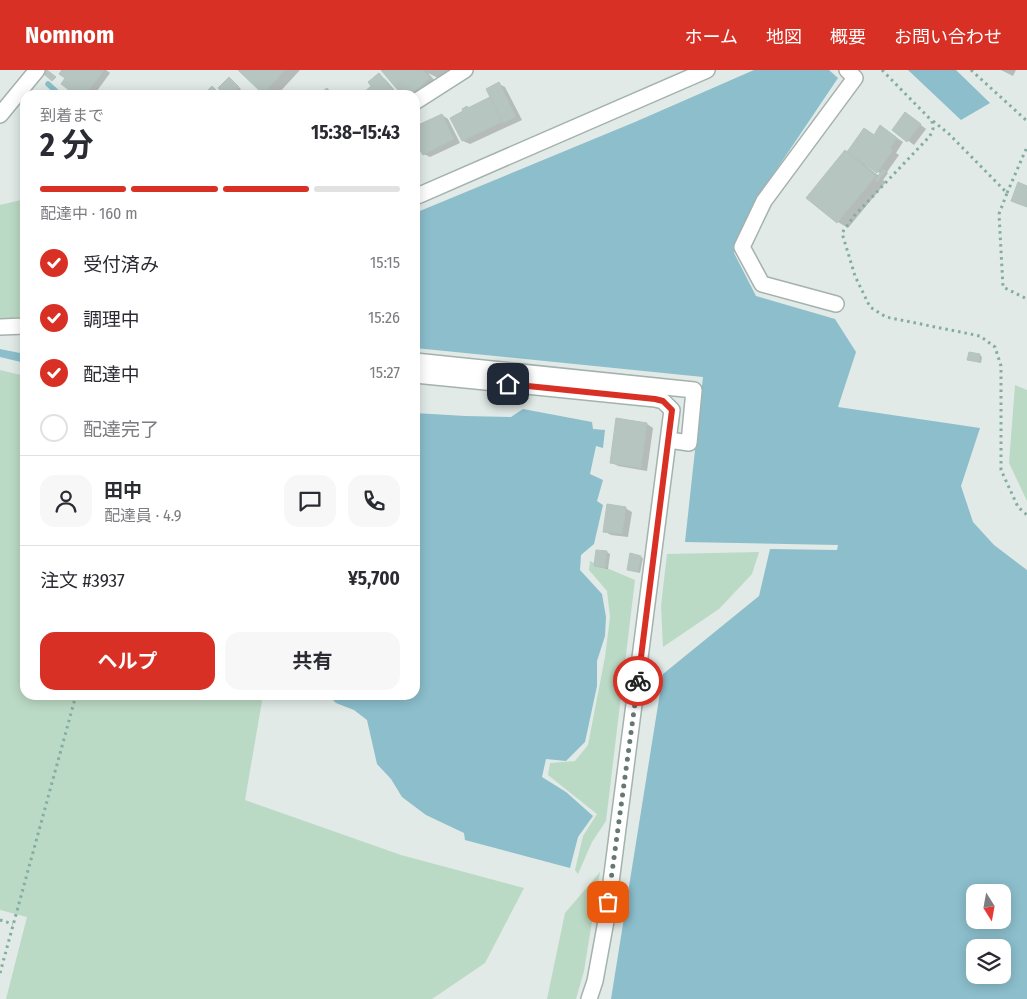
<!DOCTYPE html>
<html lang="ja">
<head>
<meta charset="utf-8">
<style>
  :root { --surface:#fff; --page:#f7f7f7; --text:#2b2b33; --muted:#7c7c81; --line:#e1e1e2; --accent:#d93025 }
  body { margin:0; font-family:"Fira Sans Condensed","Noto Sans JP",sans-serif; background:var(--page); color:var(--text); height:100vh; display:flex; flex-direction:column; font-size:19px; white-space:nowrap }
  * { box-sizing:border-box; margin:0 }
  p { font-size:16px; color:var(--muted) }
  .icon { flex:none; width:28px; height:28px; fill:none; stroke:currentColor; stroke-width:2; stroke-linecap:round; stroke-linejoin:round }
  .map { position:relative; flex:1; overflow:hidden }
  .panel { position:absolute; left:20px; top:20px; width:400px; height:610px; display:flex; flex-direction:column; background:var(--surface); border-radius:15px; box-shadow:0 2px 12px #0003 }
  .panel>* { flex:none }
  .needle { width:32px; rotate:169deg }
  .tools { position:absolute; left:966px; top:814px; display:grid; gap:10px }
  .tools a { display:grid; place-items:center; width:45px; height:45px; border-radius:10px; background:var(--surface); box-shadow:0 2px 12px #0003; font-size:25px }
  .pin { position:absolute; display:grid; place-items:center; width:42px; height:42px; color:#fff; margin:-21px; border-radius:10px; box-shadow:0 2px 8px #0006 }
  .courier { position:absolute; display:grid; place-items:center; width:50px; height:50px; margin:-25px; border:4px solid #d93025; border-radius:50%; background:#fff; color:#222; box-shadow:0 1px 6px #0007 }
  .summary em { font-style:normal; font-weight:700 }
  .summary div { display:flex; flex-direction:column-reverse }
  .summary { display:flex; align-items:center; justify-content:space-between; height:85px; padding:0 20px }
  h1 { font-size:32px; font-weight:700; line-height:38px }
  .bar { display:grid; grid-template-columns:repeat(4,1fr); gap:8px 5px; align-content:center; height:60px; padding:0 20px }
  .bar i { height:6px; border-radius:4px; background:var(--line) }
  .bar .on { background:var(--accent) }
  .bar p { grid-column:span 4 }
  .line { display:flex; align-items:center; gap:12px; padding:0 20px; border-top:1px solid var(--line) }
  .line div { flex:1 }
  .round { display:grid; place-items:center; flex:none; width:52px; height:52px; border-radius:15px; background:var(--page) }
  ol { padding:0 20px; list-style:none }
  li { display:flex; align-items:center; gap:15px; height:55px }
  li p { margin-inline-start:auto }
  li .icon { padding:5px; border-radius:50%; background:var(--accent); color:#fff; stroke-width:4 }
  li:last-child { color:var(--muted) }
  li i { width:28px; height:28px; border:2px solid var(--line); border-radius:50% }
  .button { display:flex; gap:10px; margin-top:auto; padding:10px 20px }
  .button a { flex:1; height:58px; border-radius:15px; background:var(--accent); color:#fff; font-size:20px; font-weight:700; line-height:58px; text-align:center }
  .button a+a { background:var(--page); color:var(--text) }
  header { display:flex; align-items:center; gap:30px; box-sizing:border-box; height:70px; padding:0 25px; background:var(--accent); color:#fff }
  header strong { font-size:24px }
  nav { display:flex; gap:28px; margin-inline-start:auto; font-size:18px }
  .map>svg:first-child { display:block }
  .green { fill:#bbdac5 }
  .water { fill:#8cbecc; fill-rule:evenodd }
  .shadow { fill:#0003; fill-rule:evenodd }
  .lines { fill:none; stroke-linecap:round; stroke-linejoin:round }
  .stream { stroke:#8cbecc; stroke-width:5.5 }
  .building { fill:#b6c5c0; stroke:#b3c3be }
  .minor-casing { stroke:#a4b2ae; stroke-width:18 }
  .path { stroke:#83aca2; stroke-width:3; stroke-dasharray:2.5 4; stroke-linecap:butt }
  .minor { stroke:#fff; stroke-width:15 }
  .done { stroke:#657873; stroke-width:5; stroke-dasharray:0 9 }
  .route { stroke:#d93025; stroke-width:6 }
</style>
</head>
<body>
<header>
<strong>Nomnom</strong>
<nav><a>ホーム</a><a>地図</a><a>概要</a><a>お問い合わせ</a></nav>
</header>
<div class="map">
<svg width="1027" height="929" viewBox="0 0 1027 929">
  <rect width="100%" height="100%" fill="#e1eae7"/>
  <!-- green -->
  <g class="green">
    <path d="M 25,129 L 25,247 L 0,249 L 0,135 Z"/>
    <path d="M 0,300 L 25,306 L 25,625 L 263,625 L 245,730 L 401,785 L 524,818 L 485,893 L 432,929 L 6,929 L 27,847 L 0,840 Z"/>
    <path d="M 1015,315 L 1027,320 L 1027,431 L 1009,393 Z"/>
    <path d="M 759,482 L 752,504 L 719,539 L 663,577 L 661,536 L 667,484 Z"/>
    <path d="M 590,491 L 635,510 L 606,751 L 592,772 L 578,804 L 575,800 L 583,766 L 597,744 L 548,705 L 550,693 L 575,691 L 588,675 L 605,587 L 610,547 L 607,521 L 589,500 Z"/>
    <path d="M 600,802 L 584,901 L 576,929 L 547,929 L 565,843 Z"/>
  </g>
  <!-- water -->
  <g class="water">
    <path d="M 754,0 L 829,0 L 838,8 L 758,127 L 734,183 L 756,226 L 835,249 L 856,282 L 838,337 L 980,358 L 961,416 L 973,452 L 994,475 L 1027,500 L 1027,929 L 611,929 L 663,604 L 759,526 L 770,479 L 837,480 L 838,475 L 685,472 L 703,307 L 415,278 L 415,143 L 635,52 ZM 975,822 L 1002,822 L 1002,850 L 975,850 ZM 975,878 L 1002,878 L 1002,905 L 975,905 Z"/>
    <path d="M 908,0 L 956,0 L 990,33 L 961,50 Z"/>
    <path d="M 0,279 L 25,284 L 25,293 L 0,287 Z"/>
    <path d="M 523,339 L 592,352 L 593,359 L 605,360 L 603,378 L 596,376 L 590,404 L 603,410 L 597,431 L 603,435 L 594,474 L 581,485 L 580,500 L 602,524 L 606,547 L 605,566 L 597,591 L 597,616 L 585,672 L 566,691 L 546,689 L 542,707 L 566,722 L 593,746 L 578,767 L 570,798 L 465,770 L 464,763 L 426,745 L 402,727 L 391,709 L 377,694 L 367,650 L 354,640 L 336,633 L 328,625 L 415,625 L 415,343 L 465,346 L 511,347 Z"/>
  </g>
  <!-- shadow -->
  <g class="shadow">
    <path d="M 63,0 L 106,0 L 110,3 L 94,25 L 74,25 Z"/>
    <path d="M 239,0 L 300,0 L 277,25 L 269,25 L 264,23 Z"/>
    <path d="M 383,0 L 450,0 L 438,8 L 428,3 L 436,12 L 415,25 L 403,25 Z"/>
    <path d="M 1001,0 L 1016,0 L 1013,6 Z"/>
    <path d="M 379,5 L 385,9 L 399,25 L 366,25 L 373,16 Z"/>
    <path d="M 229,8 L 241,19 L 238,22 L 242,25 L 226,25 Z"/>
    <path d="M 499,14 L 505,17 L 522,50 L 470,74 L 463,71 L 452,48 L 492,27 Z"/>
    <path d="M 442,45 L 448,49 L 460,73 L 430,87 L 424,84 L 415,71 L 415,49 L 421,55 Z"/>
    <path d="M 912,48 L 926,59 L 914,75 L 894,60 Z"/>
    <path d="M 887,61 L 903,72 L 896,83 L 899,85 L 887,102 L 888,103 L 883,110 L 886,112 L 848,158 L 838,152 L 808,128 L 848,83 L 874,66 ZM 866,93 L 881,104 L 879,106 L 865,95 Z"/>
    <path d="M 980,285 L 982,287 L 981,293 L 968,290 Z"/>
    <path d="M 647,354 L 653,358 L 647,401 L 618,396 L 611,392 Z"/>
    <path d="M 625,438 L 632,442 L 628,467 L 611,465 L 604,461 Z"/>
    <path d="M 607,482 L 610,484 L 608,499 L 595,496 Z"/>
    <path d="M 640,487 L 643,488 L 640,503 L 628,500 Z"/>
  </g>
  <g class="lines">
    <!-- stream -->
    <path class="stream" d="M 48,14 L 60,25"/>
  </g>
  <!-- building -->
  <g class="building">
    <path d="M 47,0 L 56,7 L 52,11 L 44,4 Z"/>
    <path d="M 62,0 L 104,0 L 85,25 L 72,25 L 68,22 L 69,20 L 61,14 L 65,8 L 59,4 Z"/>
    <path d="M 238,0 L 285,0 L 263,24 Z"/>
    <path d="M 381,0 L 423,0 L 430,8 L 409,25 L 402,25 Z"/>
    <path d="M 379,3 L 397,25 L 364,25 L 363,23 L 371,16 L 368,12 Z"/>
    <path d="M 229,7 L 239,17 L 230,25 L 225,25 L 218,18 Z"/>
    <path d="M 499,12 L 516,47 L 503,53 L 486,19 Z"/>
    <path d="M 212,16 L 221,25 L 199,25 L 201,23 L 203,25 Z"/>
    <path d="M 327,18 L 333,25 L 318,25 Z"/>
    <path d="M 490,27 L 502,52 L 462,71 L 450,48 L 463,41 L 462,39 L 467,36 L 468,38 Z"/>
    <path d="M 905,42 L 921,54 L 907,72 L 892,60 Z"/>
    <path d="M 442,44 L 454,69 L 423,85 L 415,73 L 415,52 L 418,55 Z"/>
    <path d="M 880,55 L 897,68 L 890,78 L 893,80 L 877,103 L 847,82 L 864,58 L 874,65 Z"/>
    <path d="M 845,80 L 876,106 L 837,153 L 806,128 Z"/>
    <path d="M 883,99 L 886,101 L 877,112 L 875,110 Z"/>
    <path d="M 1018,112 L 1027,116 L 1027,137 L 1011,131 Z"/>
    <path d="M 969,282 L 980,284 L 979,292 L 967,290 Z"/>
    <path d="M 616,348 L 647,353 L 641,398 L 610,393 Z"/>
    <path d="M 607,434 L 626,437 L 622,464 L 603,462 Z"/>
    <path d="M 596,480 L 607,481 L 605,498 L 594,496 Z"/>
    <path d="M 630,483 L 641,486 L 638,502 L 627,500 Z"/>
  </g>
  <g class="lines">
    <!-- minor casing -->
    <g class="minor-casing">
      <g id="minor">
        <path d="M 415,32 L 465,0"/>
        <path d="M 0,45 L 37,0"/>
        <path d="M 415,127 L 707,0"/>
        <path d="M 836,234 L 762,214 L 742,177 L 764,131 L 855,8 L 847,0"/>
        <path d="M 0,257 L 25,256"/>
        <path d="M 415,291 L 694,320 L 689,373 L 669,370"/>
        <path d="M 415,305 L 655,329 L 663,331 L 672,340 L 606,851 L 595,911 L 589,929"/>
      </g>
    </g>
    <!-- path -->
    <g class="path">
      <path d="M 882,0 L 932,51 L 933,59 L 930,66 L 854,146 L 842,163 L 855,206 L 870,237 L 886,247 L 980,266 L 995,277 L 1001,296 L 1001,400 L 1018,437 L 1027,445"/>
      <path d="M 971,0 L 1027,51"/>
      <path d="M 933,51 L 949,64 L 1007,123 L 999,144 L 1003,217 L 1027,229"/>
      <path d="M 1007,123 L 1027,77"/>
      <path d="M 0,850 L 13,854"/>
      <path d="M 0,903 L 76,625"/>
    </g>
    <!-- minor -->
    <use href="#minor" class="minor"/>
  </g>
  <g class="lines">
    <!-- done -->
    <path class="done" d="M 608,832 L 638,611"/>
    <!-- route -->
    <path class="route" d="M 508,314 L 655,329 L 663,331 L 672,340 L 638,611"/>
  </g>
</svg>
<div class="tools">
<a><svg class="needle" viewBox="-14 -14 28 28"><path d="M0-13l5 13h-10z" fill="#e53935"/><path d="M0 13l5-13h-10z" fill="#7c7c81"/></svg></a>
<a><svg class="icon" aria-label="layers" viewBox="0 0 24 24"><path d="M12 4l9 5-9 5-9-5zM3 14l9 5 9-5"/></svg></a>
</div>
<div class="pin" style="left:608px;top:832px;background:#ea580c"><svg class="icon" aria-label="bag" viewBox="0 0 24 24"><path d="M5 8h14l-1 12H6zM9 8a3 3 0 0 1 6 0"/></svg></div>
<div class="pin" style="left:508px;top:314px;background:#1f2937"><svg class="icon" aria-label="home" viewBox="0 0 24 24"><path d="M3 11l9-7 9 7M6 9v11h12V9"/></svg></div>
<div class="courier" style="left:638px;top:611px"><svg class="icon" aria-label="bike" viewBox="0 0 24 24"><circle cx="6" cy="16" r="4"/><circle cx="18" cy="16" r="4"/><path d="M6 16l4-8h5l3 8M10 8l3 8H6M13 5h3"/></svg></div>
<section class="panel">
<div class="summary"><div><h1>2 分</h1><p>到着まで</p></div><em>15:38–15:43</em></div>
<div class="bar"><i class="on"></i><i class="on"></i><i class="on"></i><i></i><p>配達中 · 160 m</p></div>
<ol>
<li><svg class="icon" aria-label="check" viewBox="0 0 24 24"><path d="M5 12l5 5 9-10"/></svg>受付済み<p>15:15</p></li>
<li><svg class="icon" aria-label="check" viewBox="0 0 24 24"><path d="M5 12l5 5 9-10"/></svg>調理中<p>15:26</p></li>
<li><svg class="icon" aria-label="check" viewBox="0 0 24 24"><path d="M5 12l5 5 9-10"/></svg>配達中<p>15:27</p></li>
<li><i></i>配達完了</li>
</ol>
<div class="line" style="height:90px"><a class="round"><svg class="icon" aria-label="person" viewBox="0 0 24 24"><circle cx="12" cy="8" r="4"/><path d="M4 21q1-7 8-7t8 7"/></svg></a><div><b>田中</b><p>配達員 · 4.9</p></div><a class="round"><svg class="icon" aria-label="chat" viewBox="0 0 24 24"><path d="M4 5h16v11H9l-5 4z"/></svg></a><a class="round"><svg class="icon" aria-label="phone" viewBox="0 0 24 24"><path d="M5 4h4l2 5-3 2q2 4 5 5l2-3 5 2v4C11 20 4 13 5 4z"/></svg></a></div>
<div class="line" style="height:65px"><div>注文 #3937</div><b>¥5,700</b></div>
<div class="button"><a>ヘルプ</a><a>共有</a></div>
</section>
</div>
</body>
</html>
